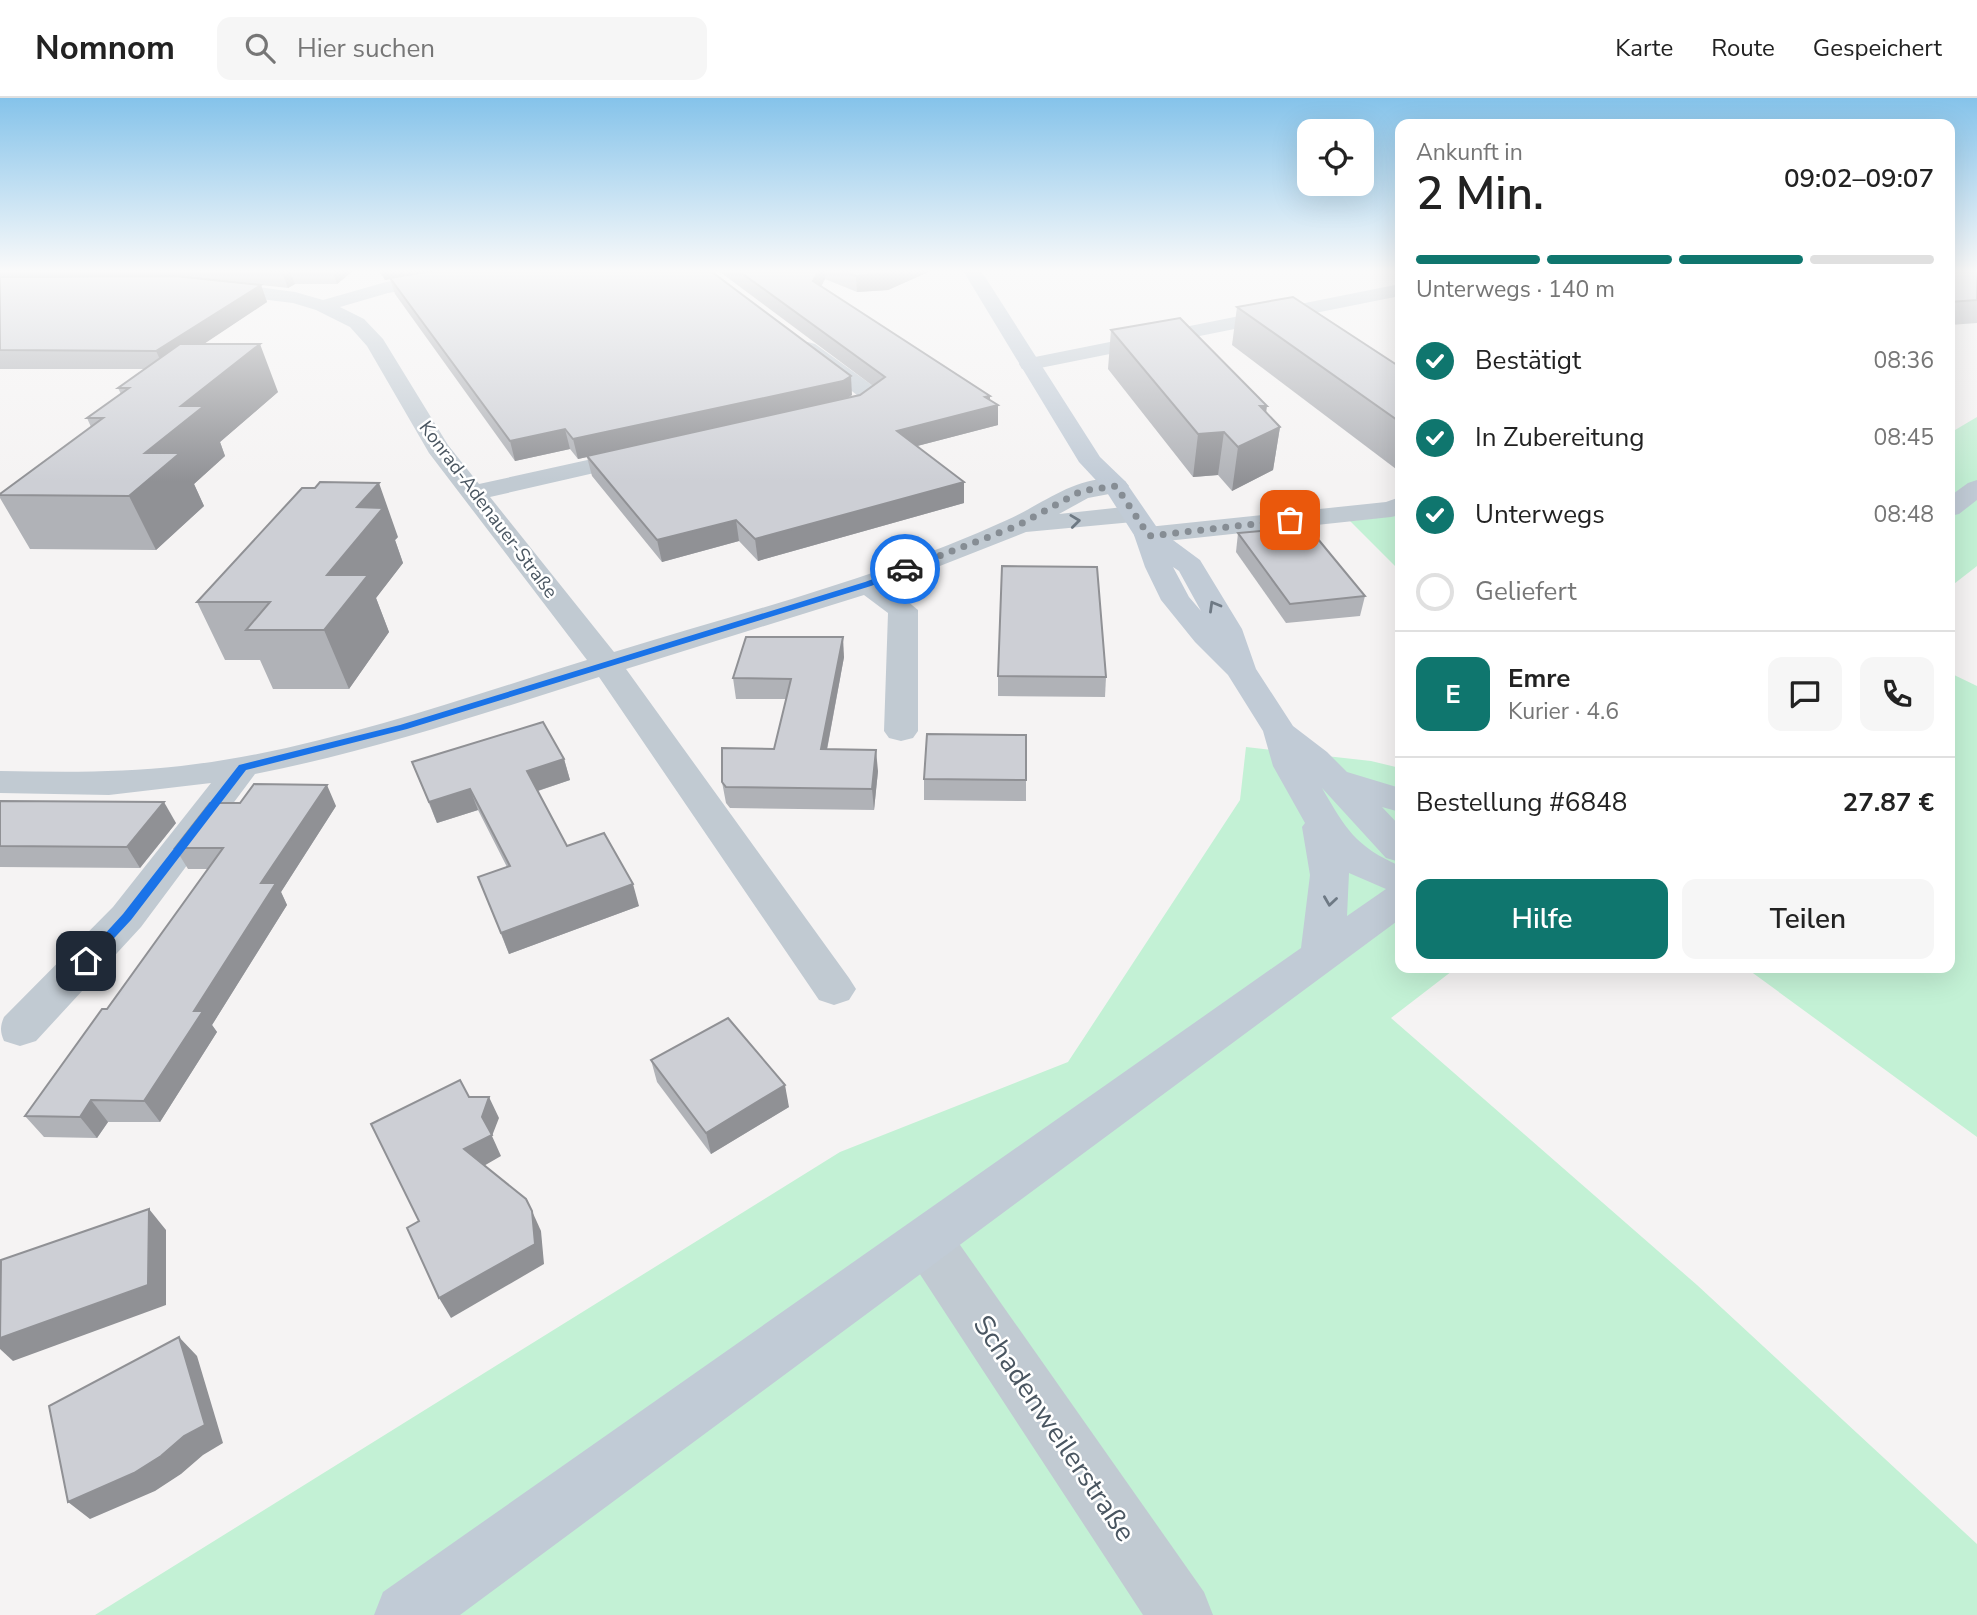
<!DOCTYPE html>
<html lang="de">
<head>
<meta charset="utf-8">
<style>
  :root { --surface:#fff; --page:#f6f6f6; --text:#222; --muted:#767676; --line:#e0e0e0; --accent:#0f766e }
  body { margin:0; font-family:"Nunito Sans",sans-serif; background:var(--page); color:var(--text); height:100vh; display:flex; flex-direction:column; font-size:26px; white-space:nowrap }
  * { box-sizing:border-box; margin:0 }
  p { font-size:23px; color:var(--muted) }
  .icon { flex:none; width:38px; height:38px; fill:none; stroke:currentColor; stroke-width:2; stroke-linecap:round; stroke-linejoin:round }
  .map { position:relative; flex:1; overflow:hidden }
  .sheet { position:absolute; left:1395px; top:21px; width:560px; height:854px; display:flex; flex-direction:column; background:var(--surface); border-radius:14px; box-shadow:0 7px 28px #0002 }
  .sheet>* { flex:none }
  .controls { position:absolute; left:1297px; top:21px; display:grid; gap:14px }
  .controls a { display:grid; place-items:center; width:77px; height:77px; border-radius:14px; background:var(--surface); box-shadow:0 7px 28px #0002; font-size:35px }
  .pin { position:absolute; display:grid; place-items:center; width:60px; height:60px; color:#fff; margin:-30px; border-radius:14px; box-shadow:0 4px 10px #0006 }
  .courier { position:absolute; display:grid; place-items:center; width:70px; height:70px; margin:-35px; border:5px solid #1a73e8; border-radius:50%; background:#fff; color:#222; box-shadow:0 2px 9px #0007 }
  .overview em { font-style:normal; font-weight:600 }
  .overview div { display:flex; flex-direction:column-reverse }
  .overview { display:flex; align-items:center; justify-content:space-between; height:119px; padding:0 21px }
  h1 { font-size:46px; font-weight:600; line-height:52px }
  .bar { display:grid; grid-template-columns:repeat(4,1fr); gap:10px 7px; align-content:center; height:84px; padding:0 21px }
  .bar i { height:9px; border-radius:5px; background:var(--line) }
  .bar .on { background:var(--accent) }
  .bar p { grid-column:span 4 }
  .line { display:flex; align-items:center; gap:18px; padding:0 21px; border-top:2px solid var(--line) }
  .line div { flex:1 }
  .round { display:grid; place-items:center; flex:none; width:74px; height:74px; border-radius:14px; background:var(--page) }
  ol { padding:0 21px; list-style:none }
  li { display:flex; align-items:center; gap:21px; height:77px }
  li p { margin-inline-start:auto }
  li .icon { padding:7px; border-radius:50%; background:var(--accent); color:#fff; stroke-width:4 }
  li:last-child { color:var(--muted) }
  li i { width:38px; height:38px; border:4px solid var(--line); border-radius:50% }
  .action { display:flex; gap:14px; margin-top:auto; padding:14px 21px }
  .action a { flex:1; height:80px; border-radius:14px; background:var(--accent); color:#fff; font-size:28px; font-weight:600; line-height:80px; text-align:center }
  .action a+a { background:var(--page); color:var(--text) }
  header { display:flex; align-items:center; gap:42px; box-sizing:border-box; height:98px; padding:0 35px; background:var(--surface); border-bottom:2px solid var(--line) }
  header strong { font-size:33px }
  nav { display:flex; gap:38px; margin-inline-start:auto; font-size:24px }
  .search { width:490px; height:63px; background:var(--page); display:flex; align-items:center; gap:18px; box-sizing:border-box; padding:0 24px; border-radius:14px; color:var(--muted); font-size:26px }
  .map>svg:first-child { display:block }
  .green { fill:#c3f1d5 }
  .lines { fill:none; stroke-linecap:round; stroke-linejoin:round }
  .street { fill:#c1cad2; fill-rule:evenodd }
  .secondary { fill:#c1cbd6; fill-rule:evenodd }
  .wall { fill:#b0b2b7 }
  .shaded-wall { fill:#909195 }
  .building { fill:#cdcfd5; stroke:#909195; stroke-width:2 }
  .oneway { stroke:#6e7983 }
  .oneway2 { stroke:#6e7984 }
  .route { fill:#1a73e8 }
  .done { stroke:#868d94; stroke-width:7; stroke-dasharray:0 12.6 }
  .labels { text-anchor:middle; stroke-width:5; stroke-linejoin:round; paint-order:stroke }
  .far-street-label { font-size:19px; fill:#4a5661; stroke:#fff }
  .near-street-label { font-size:28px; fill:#4a5661; stroke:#fff }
</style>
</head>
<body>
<header>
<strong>Nomnom</strong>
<div class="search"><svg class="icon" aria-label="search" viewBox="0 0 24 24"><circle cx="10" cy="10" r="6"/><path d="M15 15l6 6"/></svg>Hier suchen</div>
<nav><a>Karte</a><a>Route</a><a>Gespeichert</a></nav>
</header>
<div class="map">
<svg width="1977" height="1517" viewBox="0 0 1977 1517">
  <rect width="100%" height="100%" fill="#f5f3f3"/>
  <!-- green -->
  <g class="green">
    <path d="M 1977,319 L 1977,468 L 1950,489 L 1950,335 Z"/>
    <path d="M 1400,417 L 1400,473 L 1350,423 Z"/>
    <path d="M 1950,575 L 1977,588 L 1977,1039 L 1746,870 L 1950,870 Z"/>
    <path d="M 1246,649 L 1371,663 L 1400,670 L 1400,870 L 1456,870 L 1391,920 L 1697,1187 L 1977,1446 L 1977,1517 L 95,1517 L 840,1054 L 1068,964 L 1240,702 Z"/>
  </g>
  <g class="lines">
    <!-- street -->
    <g class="street">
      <path d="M 466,171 L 511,171 L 502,176 L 388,195 L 340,209 L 364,221 L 383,241 L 448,347 L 479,386 L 642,350 L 651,352 L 654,357 L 651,362 L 490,399 L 614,554 C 744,514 883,479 1007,422 C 1044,406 1082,372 1125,383 L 1129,388 L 1125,393 L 1088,400 L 1059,416 L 1133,408 L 1142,410 L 1146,416 L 1142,422 L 1133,424 L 1026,434 L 889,488 L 918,512 L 918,633 L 913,640 L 901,643 L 889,640 L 884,633 L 888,515 L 864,497 L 626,571 L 849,880 L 856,891 L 849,902 L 834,907 L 819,902 L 599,579 C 485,615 372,653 255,676 L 141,829 L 36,943 L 20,948 L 4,943 C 0,934 0,928 4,919 L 113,809 L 211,685 L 109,697 L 0,695 L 0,673 C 61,674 120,675 181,668 C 319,652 454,603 587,562 L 429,355 L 367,248 L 350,229 L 316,212 L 293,205 L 213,195 L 204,189 L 213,183 L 295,194 L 323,202 L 386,184 Z"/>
      <path d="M 1400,186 L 1400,198 L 1030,272 L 1022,271 L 1019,266 L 1022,261 L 1030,260 Z"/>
      <path d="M 808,244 L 815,246 L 880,293 L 883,298 C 872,314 841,323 823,319 L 819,314 L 823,309 L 845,304 L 857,297 L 801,254 L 798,250 L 801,246 Z"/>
      <path d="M 1400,399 L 1400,417 L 1391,419 L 1148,445 L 1138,443 L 1134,437 L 1138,431 L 1148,429 L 1386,404 Z"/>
      <path d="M 928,1121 L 946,1127 L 1204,1494 L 1213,1517 L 1143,1517 L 910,1161 L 902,1144 L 910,1127 Z"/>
    </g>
    <!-- secondary -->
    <g class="secondary">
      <path d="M 962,171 L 980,171 L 1100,359 L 1125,383 L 1158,431 L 1200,462 L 1242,531 L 1256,571 L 1293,628 L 1327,654 L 1347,674 L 1400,690 L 1400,714 L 1382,709 L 1400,728 L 1400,764 L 1386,760 L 1322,690 C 1346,731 1355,748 1400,768 L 1400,821 L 460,1517 L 374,1517 L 383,1494 L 1301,850 L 1310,777 L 1302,729 L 1305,725 L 1273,668 L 1263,633 L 1228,577 L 1195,544 L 1161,502 L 1145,469 L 1134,437 L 1106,393 L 1079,364 ZM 1173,469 L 1179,473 L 1201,513 L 1189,499 ZM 1349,775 L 1386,791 L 1347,818 Z"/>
      <path d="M 1977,382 L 1977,402 L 1959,416 L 1950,418 L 1950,398 L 1968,385 Z"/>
    </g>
  </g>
  <!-- wall -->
  <g class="wall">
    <path d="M 0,171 L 355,171 L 337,186 L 295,186 L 288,190 L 261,187 L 267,204 L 203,246 L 278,294 L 220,344 L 225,358 L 194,386 L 204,408 L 156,452 L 30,451 L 0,400 L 0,396 L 91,329 L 87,320 L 121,296 L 118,290 L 144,271 L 0,271 Z"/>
    <path d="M 377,171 L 708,171 L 852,297 L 845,301 L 860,297 L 873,288 L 716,171 L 935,171 L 888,192 L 857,194 L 825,181 L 821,188 L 990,298 L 990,302 L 998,327 L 917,348 L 964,405 L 758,463 L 739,443 L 662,464 L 592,378 L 587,359 L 578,361 L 570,351 L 515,363 L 395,196 L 390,181 L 385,182 Z"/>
    <path d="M 1950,171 L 1977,171 L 1977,225 L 1950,227 Z"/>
    <path d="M 1237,209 L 1400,269 L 1400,374 L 1232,247 Z"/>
    <path d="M 1111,232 L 1266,314 L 1280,329 L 1273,372 L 1232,393 L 1218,377 L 1193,379 L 1108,271 Z"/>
    <path d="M 1238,435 L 1365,498 L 1360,518 L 1286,525 L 1236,454 Z"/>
    <path d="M 398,439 L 395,442 L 403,465 L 376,500 L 389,534 L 349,591 L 273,591 L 260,562 L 225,562 L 197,504 Z"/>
    <path d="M 844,559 L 827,652 L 878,673 L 874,712 L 730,710 L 726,705 L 722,684 L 774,651 L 786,601 L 736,601 L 733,580 Z"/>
    <path d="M 998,578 L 1106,579 L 1105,599 L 998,598 Z"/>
    <path d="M 564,661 L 570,682 L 538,693 L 567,748 L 639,808 L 509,856 L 478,779 L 507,769 L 478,712 L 437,725 L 412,664 Z"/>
    <path d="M 924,681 L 1026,682 L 1026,703 L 924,702 Z"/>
    <path d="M 0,703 L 176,725 L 140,770 L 0,769 Z"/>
    <path d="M 336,708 L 281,794 L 287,807 L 212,927 L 217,934 L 160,1024 L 108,1024 L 97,1040 L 44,1039 L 25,1018 L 107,911 L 208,771 L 188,771 L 175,750 Z"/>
    <path d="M 651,962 L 789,1009 L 711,1056 L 657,984 Z"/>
  </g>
  <!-- shaded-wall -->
  <g class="shaded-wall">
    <path d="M 285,171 L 289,171 L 295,186 L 288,190 L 282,174 Z"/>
    <path d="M 332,171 L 355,171 L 337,186 Z"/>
    <path d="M 381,171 L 447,171 L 385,182 Z"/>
    <path d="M 820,171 L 824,171 L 825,181 L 815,200 L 813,183 Z"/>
    <path d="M 897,171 L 935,171 L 888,192 L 857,194 L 856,178 Z"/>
    <path d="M 261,187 L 267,204 L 165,272 L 156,253 Z"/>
    <path d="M 260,246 L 278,294 L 220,344 L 225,358 L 194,386 L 204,408 L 156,452 L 129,398 L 145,355 L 181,308 Z"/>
    <path d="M 851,278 L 852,297 L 844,302 L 578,361 L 573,341 Z"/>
    <path d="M 990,298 L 990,309 L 998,307 L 998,327 L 898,353 L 897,333 Z"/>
    <path d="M 1260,308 L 1267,308 L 1263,337 L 1280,329 L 1273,372 L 1232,393 L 1238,349 Z"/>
    <path d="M 565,331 L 570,351 L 515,363 L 510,343 Z"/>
    <path d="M 1224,334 L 1218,377 L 1193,379 L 1198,336 Z"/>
    <path d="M 964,384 L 964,405 L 758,463 L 755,441 Z"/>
    <path d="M 379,385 L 398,439 L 395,442 L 403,465 L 376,500 L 389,534 L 349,591 L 324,532 L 327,477 L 357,409 Z"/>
    <path d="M 736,422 L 739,443 L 662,464 L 657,442 Z"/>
    <path d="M 843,539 L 844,559 L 823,672 L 821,651 Z"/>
    <path d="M 876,652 L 878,673 L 874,712 L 872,691 Z"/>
    <path d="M 564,661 L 570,682 L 534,694 L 527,673 Z"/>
    <path d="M 327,687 L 336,708 L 281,794 L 287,807 L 212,927 L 217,934 L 160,1024 L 144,1003 L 194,913 L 261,785 Z"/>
    <path d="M 470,691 L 478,712 L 437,725 L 429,704 Z"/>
    <path d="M 164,704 L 176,725 L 140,770 L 127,749 Z"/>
    <path d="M 633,786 L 639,808 L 509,856 L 501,835 Z"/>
    <path d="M 785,987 L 789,1009 L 711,1056 L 706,1035 Z"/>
    <path d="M 489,999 L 499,1020 L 492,1038 L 501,1058 L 475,1073 L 464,1051 L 482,1019 Z"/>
    <path d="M 91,1002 L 108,1024 L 97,1040 L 80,1019 Z"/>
    <path d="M 149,1111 L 166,1132 L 166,1207 L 13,1263 L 0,1251 L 0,1240 Z"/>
    <path d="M 532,1113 L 541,1133 L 544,1166 L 451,1220 L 439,1200 Z"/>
    <path d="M 179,1239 L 197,1258 L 223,1345 L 203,1357 L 181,1376 L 155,1393 L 90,1421 L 68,1404 Z"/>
  </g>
  <!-- building -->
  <g class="building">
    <path d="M 261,171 L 285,171 L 282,174 Z"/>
    <path d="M 442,171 L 708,171 L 851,278 L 843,283 L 573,341 L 565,331 L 510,343 L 390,180 Z"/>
    <path d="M 736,171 L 820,171 L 813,183 L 990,298 L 985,299 L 998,307 L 897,333 L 964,384 L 755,441 L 736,422 L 657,442 L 587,358 L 860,297 L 885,279 Z"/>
    <path d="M 840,171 L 897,171 L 887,175 L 856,178 Z"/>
    <path d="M 1950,171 L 1977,171 L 1977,202 L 1950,204 Z"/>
    <path d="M 175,178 L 261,187 L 156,253 L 0,252 L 0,179 Z"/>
    <path d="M 1293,199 L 1400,269 L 1400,324 L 1237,209 Z"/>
    <path d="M 1180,220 L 1267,308 L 1260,308 L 1280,329 L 1238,349 L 1224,334 L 1198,336 L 1111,232 Z"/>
    <path d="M 180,246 L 260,246 L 181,308 L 204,308 L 145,355 L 180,355 L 129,398 L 0,397 L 0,396 L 103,320 L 87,320 L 129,290 L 118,290 Z"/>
    <path d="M 320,384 L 379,385 L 357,409 L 383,410 L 327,477 L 368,477 L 324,532 L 246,532 L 270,504 L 197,504 L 302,390 L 315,390 Z"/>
    <path d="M 1308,429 L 1365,498 L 1290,506 L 1238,435 Z"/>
    <path d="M 1002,468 L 1097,469 L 1106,579 L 998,578 Z"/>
    <path d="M 746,539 L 843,539 L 821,651 L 876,652 L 872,691 L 726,689 L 722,684 L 722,650 L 774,651 L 791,581 L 733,580 Z"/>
    <path d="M 543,624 L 564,661 L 527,673 L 567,748 L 604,735 L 633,786 L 501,835 L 478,779 L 510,768 L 470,691 L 429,704 L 412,664 Z"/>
    <path d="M 927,636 L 1026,637 L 1026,682 L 924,681 Z"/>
    <path d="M 254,686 L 327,687 L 261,785 L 276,785 L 194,913 L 203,913 L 144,1003 L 91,1002 L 80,1019 L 25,1018 L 102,911 L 107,911 L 223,750 L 175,750 L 210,705 L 240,705 Z"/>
    <path d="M 0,703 L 164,704 L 127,749 L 0,748 Z"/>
    <path d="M 728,920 L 785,987 L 706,1035 L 651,962 Z"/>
    <path d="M 460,982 L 469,999 L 489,999 L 482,1019 L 492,1037 L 464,1051 L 526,1101 L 532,1113 L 535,1146 L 439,1200 L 407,1130 L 419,1123 L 371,1026 Z"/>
    <path d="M 149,1111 L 148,1187 L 0,1240 L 1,1162 Z"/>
    <path d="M 179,1239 L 205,1327 L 184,1338 L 161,1358 L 134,1375 L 68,1404 L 49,1308 Z"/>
  </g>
  <!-- one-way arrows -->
  <defs><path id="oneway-chevron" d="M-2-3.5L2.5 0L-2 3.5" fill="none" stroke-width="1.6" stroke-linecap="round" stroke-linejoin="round" transform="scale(1.75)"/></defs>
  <use class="oneway" href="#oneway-chevron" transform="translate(1075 423) rotate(-7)"/>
  <g class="oneway2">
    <use href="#oneway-chevron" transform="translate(1214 508) rotate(-120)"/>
    <use href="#oneway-chevron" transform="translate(1330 803) rotate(98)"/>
  </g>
  <!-- sky -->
  <linearGradient id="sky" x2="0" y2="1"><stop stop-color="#85c3ea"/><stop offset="0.45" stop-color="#fafafa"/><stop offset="1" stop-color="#fafafa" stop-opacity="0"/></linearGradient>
  <rect width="1977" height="384" fill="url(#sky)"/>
  <!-- route -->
  <path class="route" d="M 905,469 L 908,473 L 871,488 L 407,631 L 246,672 L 131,822 L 90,866 L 86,867 L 80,863 L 123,816 L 239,667 L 400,627 L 865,484 Z"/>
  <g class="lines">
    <!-- done -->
    <path class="done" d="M 905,471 L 1017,428 L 1081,393 L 1116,388 L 1149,438 L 1290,422"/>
  </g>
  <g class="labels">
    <!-- far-street labels -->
    <g class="far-street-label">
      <text transform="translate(489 411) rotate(53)" y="7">Konrad-Adenauer-Straße</text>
    </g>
    <!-- near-street labels -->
    <g class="near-street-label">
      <text transform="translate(1055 1330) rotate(56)" y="10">Schadenweilerstraße</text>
    </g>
  </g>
</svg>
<div class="controls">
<a><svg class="icon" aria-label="locate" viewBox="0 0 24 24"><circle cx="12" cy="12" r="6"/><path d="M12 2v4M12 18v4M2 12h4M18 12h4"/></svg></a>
</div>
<div class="pin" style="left:1290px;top:422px;background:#ea580c"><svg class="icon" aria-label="bag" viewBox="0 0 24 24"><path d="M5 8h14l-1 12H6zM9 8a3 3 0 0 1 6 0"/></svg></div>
<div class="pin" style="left:86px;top:863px;background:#1f2937"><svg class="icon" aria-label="home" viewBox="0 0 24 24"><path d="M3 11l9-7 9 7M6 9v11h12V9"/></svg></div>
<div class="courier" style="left:905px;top:471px"><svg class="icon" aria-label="car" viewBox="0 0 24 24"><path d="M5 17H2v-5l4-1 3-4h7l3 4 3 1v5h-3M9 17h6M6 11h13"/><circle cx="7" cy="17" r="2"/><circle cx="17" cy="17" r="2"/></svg></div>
<section class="sheet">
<div class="overview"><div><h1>2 Min.</h1><p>Ankunft in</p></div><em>09:02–09:07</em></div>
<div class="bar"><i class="on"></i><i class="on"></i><i class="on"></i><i></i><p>Unterwegs · 140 m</p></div>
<ol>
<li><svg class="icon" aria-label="check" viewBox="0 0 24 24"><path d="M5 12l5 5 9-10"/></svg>Bestätigt<p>08:36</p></li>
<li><svg class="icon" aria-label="check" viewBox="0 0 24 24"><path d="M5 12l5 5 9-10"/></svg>In Zubereitung<p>08:45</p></li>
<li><svg class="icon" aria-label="check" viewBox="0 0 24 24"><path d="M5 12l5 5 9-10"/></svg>Unterwegs<p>08:48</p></li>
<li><i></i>Geliefert</li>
</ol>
<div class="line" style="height:126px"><b class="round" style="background:var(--accent);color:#fff">E</b><div><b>Emre</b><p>Kurier · 4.6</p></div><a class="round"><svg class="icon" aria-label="chat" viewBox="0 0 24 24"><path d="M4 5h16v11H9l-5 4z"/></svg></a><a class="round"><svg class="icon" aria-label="phone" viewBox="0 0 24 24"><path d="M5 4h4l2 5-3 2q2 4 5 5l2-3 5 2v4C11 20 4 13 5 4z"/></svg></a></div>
<div class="line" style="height:91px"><div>Bestellung #6848</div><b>27.87 €</b></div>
<div class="action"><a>Hilfe</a><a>Teilen</a></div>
</section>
</div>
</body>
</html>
